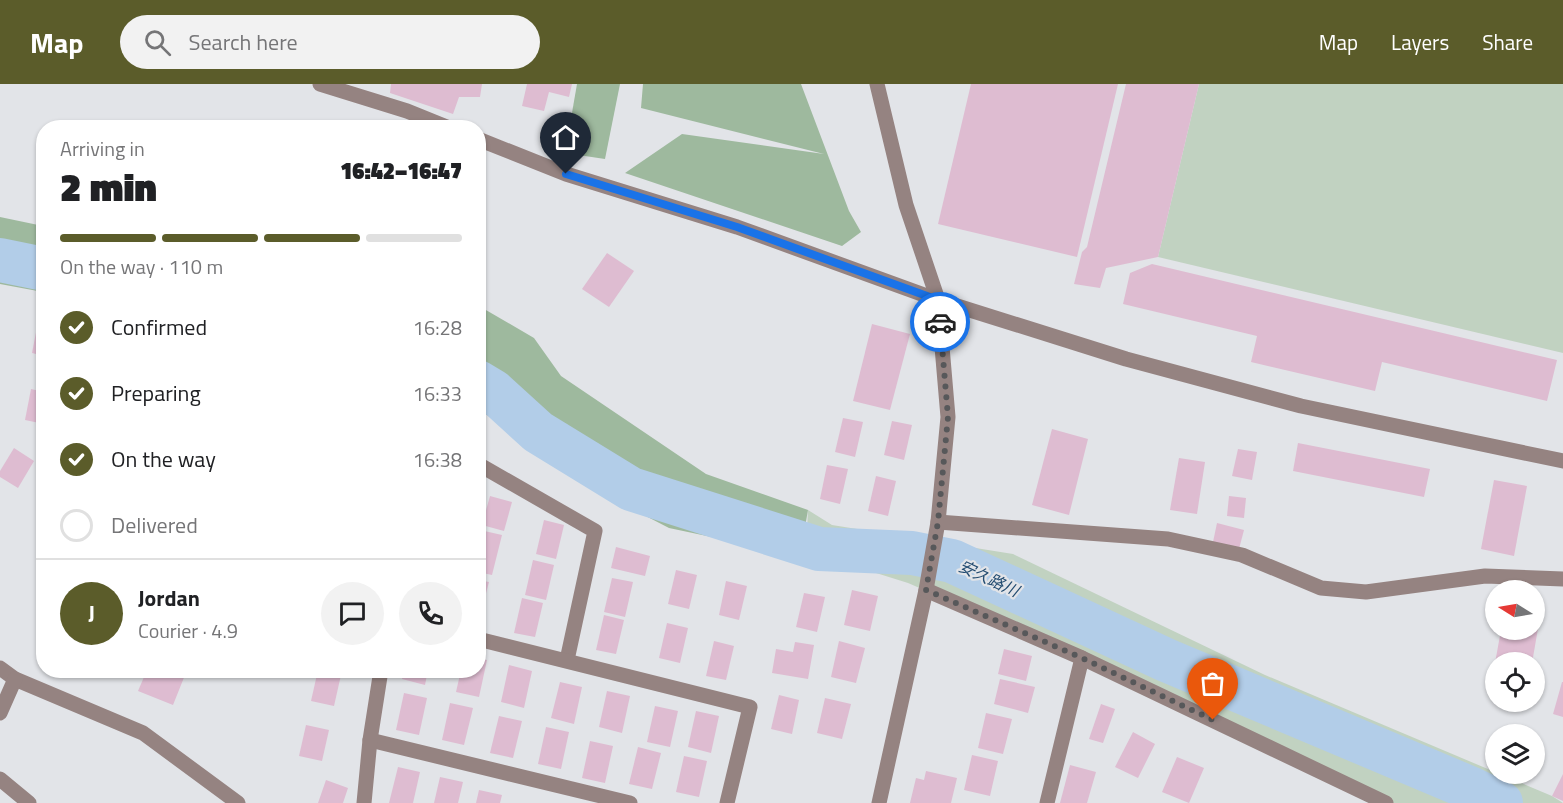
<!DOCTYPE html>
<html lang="en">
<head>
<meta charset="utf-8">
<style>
  :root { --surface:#fff; --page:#f2f2f2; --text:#202124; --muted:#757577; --line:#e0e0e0; --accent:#5b5c2a }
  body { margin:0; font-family:"Titillium Web","Noto Sans JP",sans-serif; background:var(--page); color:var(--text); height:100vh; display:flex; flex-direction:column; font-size:22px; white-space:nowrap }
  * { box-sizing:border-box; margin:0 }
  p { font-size:20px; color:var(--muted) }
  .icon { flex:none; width:33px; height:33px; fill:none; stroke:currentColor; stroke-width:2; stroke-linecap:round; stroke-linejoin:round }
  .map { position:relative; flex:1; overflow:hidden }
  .details { position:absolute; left:36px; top:36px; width:450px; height:558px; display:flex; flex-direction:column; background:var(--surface); border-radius:24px; box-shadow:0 2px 4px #0004 }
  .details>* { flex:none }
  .needle { width:39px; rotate:281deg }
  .buttons { position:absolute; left:1485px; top:496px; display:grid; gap:12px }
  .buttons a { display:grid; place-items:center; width:60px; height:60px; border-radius:50%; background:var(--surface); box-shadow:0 2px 4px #0004; font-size:30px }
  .pin { position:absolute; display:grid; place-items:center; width:51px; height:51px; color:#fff; margin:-62px -26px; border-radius:50% 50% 50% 0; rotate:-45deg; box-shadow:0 0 6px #0007 }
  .pin .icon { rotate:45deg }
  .courier { position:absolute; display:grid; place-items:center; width:60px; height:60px; margin:-30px; border:4px solid #1a73e8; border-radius:50%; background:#fff; color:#222; box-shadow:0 2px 8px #0007 }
  .headline em { font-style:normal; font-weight:800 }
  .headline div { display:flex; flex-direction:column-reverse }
  .headline { display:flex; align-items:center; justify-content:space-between; height:102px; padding:0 24px }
  h1 { font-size:39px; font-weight:800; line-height:45px }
  .bar { display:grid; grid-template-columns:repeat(4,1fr); gap:9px 6px; align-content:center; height:72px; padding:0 24px }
  .bar i { height:8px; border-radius:4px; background:var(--line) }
  .bar .selected { background:var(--accent) }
  .bar p { grid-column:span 4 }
  .line { display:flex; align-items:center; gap:15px; padding:0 24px; border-top:2px solid var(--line) }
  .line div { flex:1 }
  .round { display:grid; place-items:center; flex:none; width:63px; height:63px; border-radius:32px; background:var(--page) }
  ol { padding:0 24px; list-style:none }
  li { display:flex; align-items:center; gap:18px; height:66px }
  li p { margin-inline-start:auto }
  li .icon { padding:6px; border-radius:50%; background:var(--accent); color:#fff; stroke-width:4 }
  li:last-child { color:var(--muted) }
  li i { width:33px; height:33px; border:3px solid var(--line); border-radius:50% }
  header { display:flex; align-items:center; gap:36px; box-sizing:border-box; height:84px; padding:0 30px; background:var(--accent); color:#fff }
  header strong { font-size:28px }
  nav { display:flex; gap:33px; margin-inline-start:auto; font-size:21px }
  .search { width:420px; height:54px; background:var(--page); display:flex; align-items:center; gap:15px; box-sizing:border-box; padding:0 21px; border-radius:33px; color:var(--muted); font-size:22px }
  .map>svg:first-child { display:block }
  .green { fill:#c1d2c1 }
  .forest { fill:#9eb99e }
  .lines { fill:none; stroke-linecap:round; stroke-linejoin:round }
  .river { stroke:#b2cde8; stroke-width:44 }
  .building { fill:#debcd1 }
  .minor { stroke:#958381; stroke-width:15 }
  .done { stroke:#57585a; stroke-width:6; stroke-dasharray:0 10.8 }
  .route { stroke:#1a73e8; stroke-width:8 }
  .labels { text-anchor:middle; stroke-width:4.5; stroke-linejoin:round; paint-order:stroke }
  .water-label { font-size:16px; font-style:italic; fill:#224b70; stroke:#e2e4e8 }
</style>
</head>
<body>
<header>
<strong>Map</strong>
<div class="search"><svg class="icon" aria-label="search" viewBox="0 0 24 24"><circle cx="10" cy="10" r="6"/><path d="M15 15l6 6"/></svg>Search here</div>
<nav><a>Map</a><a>Layers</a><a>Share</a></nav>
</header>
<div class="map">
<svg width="1563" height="719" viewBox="0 0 1563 719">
  <rect width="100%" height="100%" fill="#e2e4e8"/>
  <!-- green -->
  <g class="green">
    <path d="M 1199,0 L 1563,0 L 1563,269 L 1158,173 Z"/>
    <path d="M 808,426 L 832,441 L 1013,470 L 1265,591 L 1495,688 L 1496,690 L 1500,690 L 1552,712 L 1563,719 L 1393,719 L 1008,542 L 908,499 L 806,467 Z"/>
  </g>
  <!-- forest -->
  <g class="forest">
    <path d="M 577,0 L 620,0 L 605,75 L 565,69 Z"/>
    <path d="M 643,0 L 801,0 L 849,127 L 861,148 L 842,162 L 625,89 L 682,50 L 824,70 L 641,24 Z"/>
    <path d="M 0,133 L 43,142 L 43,208 L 0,200 Z"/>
    <path d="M 479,222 L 534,254 L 561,292 L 706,390 L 808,426 L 805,443 L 806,467 L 759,463 L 669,444 L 576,396 L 479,325 Z"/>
  </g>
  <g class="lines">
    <!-- river -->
    <g class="river">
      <path d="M 0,176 L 44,185"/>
      <path d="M 478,298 L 493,307 L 538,348 L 631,405 L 819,465 L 912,469 L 952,477 L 1166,576 L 1472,705 L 1501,719"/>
    </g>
  </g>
  <!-- building -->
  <g class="building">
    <path d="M 391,0 L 482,0 L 480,13 L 459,13 L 453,30 L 390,9 Z"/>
    <path d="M 527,0 L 572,0 L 569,13 L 549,8 L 544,27 L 522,22 Z"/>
    <path d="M 971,0 L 1118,0 L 1077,173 L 938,140 Z"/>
    <path d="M 1126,0 L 1199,0 L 1158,173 L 1106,184 L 1100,204 L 1074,200 L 1082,168 L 1087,163 Z"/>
    <path d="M 607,169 L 634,187 L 609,223 L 582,205 Z"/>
    <path d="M 1152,180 L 1557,276 L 1547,317 L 1382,278 L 1375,307 L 1251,278 L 1257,252 L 1123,220 L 1130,189 Z"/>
    <path d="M 38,238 L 44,239 L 44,272 L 32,269 Z"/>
    <path d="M 872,240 L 910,250 L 890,326 L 853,317 Z"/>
    <path d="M 31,305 L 44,308 L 44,340 L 25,336 Z"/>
    <path d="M 843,334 L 863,338 L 855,373 L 835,368 Z"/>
    <path d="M 892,337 L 912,341 L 904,376 L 884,371 Z"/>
    <path d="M 1052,345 L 1088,355 L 1069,431 L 1032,421 Z"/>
    <path d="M 1298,359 L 1430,385 L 1424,413 L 1293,387 Z"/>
    <path d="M 14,364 L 34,377 L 18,404 L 0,393 L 0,387 Z"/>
    <path d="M 1238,365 L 1257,368 L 1252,396 L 1232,392 Z"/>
    <path d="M 1179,374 L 1205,378 L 1197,430 L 1170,426 Z"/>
    <path d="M 827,381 L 848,385 L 840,420 L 820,415 Z"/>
    <path d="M 876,392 L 896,397 L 888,432 L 868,427 Z"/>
    <path d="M 1494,396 L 1527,402 L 1514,472 L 1481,465 Z"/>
    <path d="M 490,412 L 512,418 L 504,447 L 482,441 Z"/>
    <path d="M 1229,412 L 1246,414 L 1244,434 L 1227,432 Z"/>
    <path d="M 544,436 L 564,441 L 556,475 L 536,470 Z"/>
    <path d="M 1217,439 L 1244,446 L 1239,465 L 1213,458 Z"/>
    <path d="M 480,446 L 502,451 L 492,491 L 478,488 Z"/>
    <path d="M 616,463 L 650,472 L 645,492 L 611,484 Z"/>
    <path d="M 533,476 L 554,481 L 546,516 L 525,511 Z"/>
    <path d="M 676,486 L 697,491 L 689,525 L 668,520 Z"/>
    <path d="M 612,494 L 633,498 L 625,533 L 604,528 Z"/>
    <path d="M 478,496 L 489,498 L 479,536 L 478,536 Z"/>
    <path d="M 726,497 L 747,502 L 739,536 L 719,531 Z"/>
    <path d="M 852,506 L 878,512 L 870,547 L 844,541 Z"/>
    <path d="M 804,509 L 825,513 L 817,548 L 796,543 Z"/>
    <path d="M 522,514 L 543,519 L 535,553 L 514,549 Z"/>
    <path d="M 1534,514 L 1543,516 L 1532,579 L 1495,579 L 1501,546 L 1534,546 Z"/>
    <path d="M 604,531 L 624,536 L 616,570 L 596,566 Z"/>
    <path d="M 667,539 L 688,544 L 680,579 L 659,574 Z"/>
    <path d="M 714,557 L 734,562 L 726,596 L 706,592 Z"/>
    <path d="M 839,557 L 865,564 L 856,599 L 831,593 Z"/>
    <path d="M 795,558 L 814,561 L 808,595 L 772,589 L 776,565 L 793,568 Z"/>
    <path d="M 1004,565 L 1032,572 L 1026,597 L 998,590 Z"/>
    <path d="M 478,574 L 487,576 L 479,613 L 456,608 L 461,586 L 478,586 Z"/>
    <path d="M 509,581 L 532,587 L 524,624 L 501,618 Z"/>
    <path d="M 87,586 L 104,586 L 100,594 Z"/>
    <path d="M 147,586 L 187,586 L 173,621 L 138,607 Z"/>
    <path d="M 318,586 L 341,591 L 334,622 L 311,617 Z"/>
    <path d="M 404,586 L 428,586 L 425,601 L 402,595 Z"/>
    <path d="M 1000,595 L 1035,603 L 1028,629 L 994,620 Z"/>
    <path d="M 560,598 L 582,603 L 574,640 L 551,634 Z"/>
    <path d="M 1562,598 L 1563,598 L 1563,633 L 1553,630 Z"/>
    <path d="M 607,607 L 630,612 L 622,649 L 599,643 Z"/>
    <path d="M 404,609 L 427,614 L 419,651 L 396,646 Z"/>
    <path d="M 779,611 L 799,616 L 792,650 L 771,645 Z"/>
    <path d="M 825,614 L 851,620 L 842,655 L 817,649 Z"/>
    <path d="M 450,619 L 473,624 L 464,661 L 442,656 Z"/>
    <path d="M 1101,620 L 1115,625 L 1103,659 L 1089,655 Z"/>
    <path d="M 655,622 L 678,627 L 670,663 L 647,658 Z"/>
    <path d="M 696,627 L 719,632 L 711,669 L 688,663 Z"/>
    <path d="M 986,629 L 1012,635 L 1003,670 L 978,664 Z"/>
    <path d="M 499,632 L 522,637 L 513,674 L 490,669 Z"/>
    <path d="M 306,641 L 329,646 L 322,677 L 299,672 Z"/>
    <path d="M 546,643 L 569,648 L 561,685 L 538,680 Z"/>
    <path d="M 1133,648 L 1155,660 L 1138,694 L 1115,683 Z"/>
    <path d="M 590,657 L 613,662 L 605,699 L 582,694 Z"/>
    <path d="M 638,663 L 661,669 L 652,705 L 629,700 Z"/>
    <path d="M 972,671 L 998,677 L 990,712 L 964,706 Z"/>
    <path d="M 684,672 L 707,677 L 699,713 L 676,708 Z"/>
    <path d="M 1177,673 L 1204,684 L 1189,719 L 1162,708 Z"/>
    <path d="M 1070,681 L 1096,688 L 1087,719 L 1060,719 Z"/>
    <path d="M 398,683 L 420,688 L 413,719 L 389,719 Z"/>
    <path d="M 926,687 L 957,694 L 951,719 L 910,719 L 916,694 L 924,696 Z"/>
    <path d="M 1563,690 L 1563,717 L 1552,712 Z"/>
    <path d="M 440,693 L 463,698 L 458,719 L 434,719 Z"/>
    <path d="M 326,696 L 348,704 L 343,719 L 318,719 Z"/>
    <path d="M 479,706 L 502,711 L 500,719 L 476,719 Z"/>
  </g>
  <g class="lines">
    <!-- minor -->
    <g class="minor">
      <path d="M 320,0 L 407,27 L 449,44"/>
      <path d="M 877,0 L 906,121 L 938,216 L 948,333 L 938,438 L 926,506 L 879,719"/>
      <path d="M 478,55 L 566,90 L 737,143 L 938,216 L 1126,275 L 1301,322 L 1563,377"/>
      <path d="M 478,380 L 595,447 L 567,576"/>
      <path d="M 938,438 L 1168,455 L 1242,471 L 1321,504 L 1366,508 L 1485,492 L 1563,495"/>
      <path d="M 926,506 L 1082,574 L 1386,719"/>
      <path d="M 478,555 L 750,623 L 727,719"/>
      <path d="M 0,584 L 15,595 L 143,649 L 238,719"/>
      <path d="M 0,629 L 15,595"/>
      <path d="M 370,656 L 630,719"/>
      <path d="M 0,695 L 29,719"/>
      <path d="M 364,719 L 370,656 L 381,586"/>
      <path d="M 1047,719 L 1082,574"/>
    </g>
  </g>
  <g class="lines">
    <!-- done -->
    <path class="done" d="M 940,238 L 948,333 L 938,438 L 926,506 L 1082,574 L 1213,636"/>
    <!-- route -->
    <path class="route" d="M 566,90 L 737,143 L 938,216 L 940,238"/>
  </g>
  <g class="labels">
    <!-- water labels -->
    <g class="water-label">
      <text transform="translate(989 494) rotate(25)" y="6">安久路川</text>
    </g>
  </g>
</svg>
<div class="buttons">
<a><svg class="needle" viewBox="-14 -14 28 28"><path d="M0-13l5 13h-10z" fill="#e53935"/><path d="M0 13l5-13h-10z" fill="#757577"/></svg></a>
<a><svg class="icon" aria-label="locate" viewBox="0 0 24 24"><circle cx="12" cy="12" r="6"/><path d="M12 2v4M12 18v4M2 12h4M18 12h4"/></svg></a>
<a><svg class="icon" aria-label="layers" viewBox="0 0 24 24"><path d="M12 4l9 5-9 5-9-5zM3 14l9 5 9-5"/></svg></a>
</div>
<div class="pin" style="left:1213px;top:636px;background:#ea580c"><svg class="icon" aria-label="bag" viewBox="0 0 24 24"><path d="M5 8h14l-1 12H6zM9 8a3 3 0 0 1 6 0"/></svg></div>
<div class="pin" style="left:566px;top:90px;background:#1f2937"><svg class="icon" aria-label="home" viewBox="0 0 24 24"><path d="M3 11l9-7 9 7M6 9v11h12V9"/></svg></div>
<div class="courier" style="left:940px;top:238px"><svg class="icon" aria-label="car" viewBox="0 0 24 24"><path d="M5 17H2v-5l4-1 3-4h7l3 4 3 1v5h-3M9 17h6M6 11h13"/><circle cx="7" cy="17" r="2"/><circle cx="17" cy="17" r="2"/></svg></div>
<section class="details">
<div class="headline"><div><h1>2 min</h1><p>Arriving in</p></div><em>16:42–16:47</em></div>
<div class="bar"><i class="selected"></i><i class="selected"></i><i class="selected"></i><i></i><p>On the way · 110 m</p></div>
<ol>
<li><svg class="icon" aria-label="check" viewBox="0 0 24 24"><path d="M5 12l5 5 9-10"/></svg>Confirmed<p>16:28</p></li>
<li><svg class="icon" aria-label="check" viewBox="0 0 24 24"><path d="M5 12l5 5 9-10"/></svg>Preparing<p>16:33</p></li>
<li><svg class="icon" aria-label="check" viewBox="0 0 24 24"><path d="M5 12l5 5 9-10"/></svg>On the way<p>16:38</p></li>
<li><i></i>Delivered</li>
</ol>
<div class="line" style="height:108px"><b class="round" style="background:var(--accent);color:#fff">J</b><div><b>Jordan</b><p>Courier · 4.9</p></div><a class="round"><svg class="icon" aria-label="chat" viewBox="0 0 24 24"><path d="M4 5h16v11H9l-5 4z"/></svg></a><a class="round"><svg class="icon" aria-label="phone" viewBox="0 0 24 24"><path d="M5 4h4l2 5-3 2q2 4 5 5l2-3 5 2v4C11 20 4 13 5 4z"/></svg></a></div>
</section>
</div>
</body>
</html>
